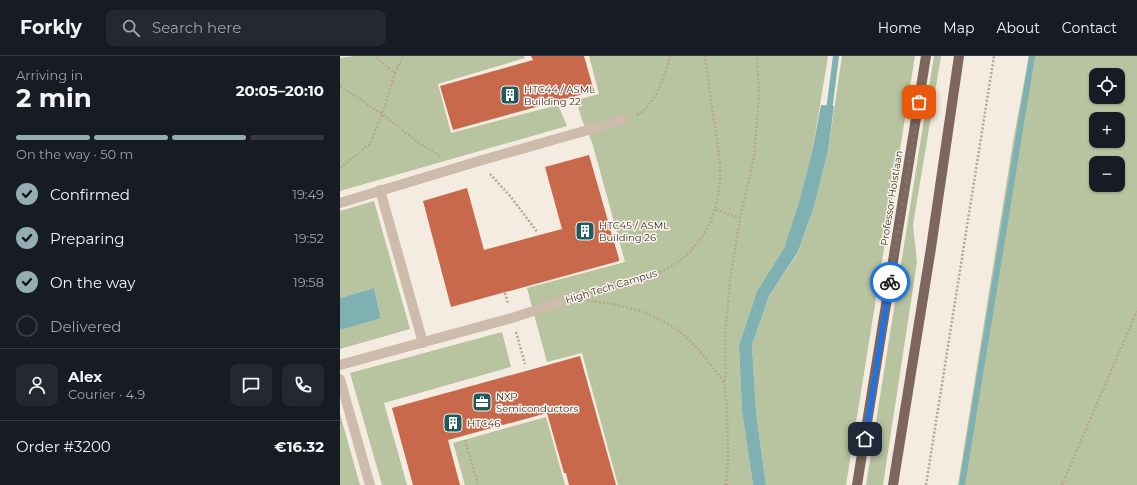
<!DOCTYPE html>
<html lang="en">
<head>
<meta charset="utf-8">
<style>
  :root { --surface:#171b24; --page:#242831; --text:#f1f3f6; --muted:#9ea1a6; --line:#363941; --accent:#92aeb2 }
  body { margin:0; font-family:Montserrat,sans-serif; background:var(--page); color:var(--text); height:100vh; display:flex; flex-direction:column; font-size:15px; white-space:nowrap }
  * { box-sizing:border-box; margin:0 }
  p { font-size:13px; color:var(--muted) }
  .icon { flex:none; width:22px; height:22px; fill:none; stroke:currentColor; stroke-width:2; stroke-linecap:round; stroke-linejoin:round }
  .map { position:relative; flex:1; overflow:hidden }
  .panel { display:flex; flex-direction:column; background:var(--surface); width:340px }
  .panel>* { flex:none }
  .tools { position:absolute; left:749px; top:12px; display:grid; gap:8px }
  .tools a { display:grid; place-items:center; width:36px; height:36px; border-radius:8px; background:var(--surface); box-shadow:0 1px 3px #0004; font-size:20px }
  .pin { position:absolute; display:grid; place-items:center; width:34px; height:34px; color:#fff; margin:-17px; border-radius:8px; box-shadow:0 2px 6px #0006 }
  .courier { position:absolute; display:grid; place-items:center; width:40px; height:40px; margin:-20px; border:3px solid #1a73e8; border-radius:50%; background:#fff; color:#222; box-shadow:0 1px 5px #0007 }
  .summary em { font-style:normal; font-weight:700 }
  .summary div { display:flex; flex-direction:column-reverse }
  .summary { display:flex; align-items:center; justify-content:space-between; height:68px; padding:0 16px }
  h1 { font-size:26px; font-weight:700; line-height:30px }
  .bar { display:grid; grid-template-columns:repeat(4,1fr); gap:6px 4px; align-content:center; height:48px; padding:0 16px }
  .bar i { height:5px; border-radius:3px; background:var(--line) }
  .bar .on { background:var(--accent) }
  .bar p { grid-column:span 4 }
  .line { display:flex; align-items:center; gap:10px; padding:0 16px; border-top:1px solid var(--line) }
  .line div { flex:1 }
  .round { display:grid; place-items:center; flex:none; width:42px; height:42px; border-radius:8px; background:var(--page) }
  ol { padding:0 16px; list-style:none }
  li { display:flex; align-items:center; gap:12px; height:44px }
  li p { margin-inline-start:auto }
  li .icon { padding:4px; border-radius:50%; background:var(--accent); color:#111; stroke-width:4 }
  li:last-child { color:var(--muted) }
  li i { width:22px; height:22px; border:2px solid var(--line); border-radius:50% }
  header { display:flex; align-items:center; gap:24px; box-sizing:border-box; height:56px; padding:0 20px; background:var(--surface); border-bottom:1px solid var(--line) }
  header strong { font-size:19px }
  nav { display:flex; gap:22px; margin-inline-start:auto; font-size:14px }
  .search { width:280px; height:36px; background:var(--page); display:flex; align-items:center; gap:10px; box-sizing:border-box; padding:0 14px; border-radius:8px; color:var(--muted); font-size:15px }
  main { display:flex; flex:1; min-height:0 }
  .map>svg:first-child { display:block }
  .green { fill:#b8c4a0; fill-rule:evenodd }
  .water { fill:#7fb0b2 }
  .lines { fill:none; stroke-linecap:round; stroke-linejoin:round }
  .stream { stroke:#7fb0b2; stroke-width:6 }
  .building { fill:#c8694b }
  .path { stroke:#b9a596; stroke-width:2.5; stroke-dasharray:2 2; stroke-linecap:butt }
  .minor { stroke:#cdbbac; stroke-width:10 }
  .major { stroke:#7d675c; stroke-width:10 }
  .done { stroke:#7c716b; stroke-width:4; stroke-dasharray:0 7.2 }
  .route { stroke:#1a73e8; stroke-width:5 }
  .labels { text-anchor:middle; stroke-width:3; stroke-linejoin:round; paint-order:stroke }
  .poi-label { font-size:10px; fill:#3b302b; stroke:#fbf5ee; text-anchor:start }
  .street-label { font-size:10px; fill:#3b302b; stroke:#fbf5ee }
</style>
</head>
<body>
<header>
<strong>Forkly</strong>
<div class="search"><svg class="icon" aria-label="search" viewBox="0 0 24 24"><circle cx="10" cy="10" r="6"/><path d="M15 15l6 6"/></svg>Search here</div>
<nav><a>Home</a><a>Map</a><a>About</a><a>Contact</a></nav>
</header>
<main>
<section class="panel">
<div class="summary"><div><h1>2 min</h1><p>Arriving in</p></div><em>20:05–20:10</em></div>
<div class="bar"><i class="on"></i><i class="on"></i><i class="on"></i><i></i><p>On the way · 50 m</p></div>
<ol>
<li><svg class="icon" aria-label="check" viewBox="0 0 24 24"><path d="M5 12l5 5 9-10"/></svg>Confirmed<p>19:49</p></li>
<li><svg class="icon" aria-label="check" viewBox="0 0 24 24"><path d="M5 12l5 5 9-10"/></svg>Preparing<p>19:52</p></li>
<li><svg class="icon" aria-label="check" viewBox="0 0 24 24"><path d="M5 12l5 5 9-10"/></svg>On the way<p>19:58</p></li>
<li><i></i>Delivered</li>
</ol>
<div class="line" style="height:72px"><a class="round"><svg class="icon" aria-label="person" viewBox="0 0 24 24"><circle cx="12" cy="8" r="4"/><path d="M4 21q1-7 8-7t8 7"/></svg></a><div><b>Alex</b><p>Courier · 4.9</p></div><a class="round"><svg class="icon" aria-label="chat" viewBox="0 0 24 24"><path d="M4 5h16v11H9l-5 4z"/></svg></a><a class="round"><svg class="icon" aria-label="phone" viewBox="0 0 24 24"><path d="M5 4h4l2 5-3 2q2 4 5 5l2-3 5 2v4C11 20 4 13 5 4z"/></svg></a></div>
<div class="line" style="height:52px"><div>Order #3200</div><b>€16.32</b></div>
</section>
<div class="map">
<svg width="797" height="429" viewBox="0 0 797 429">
  <rect width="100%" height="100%" fill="#f4ebe1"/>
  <!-- green -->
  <g class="green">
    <path d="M 15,0 L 184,0 L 185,2 L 98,28 L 111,77 L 218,49 L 227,70 L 0,135 L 0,2 Z"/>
    <path d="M 249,0 L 488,0 L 473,92 L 459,146 L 444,192 L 417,235 L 399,289 L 402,355 L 413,429 L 278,429 L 242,297 L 207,306 L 187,232 L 285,206 L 252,86 L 242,64 L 236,44 L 259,38 Z"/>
    <path d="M 502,0 L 575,0 L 506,429 L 426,429 L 416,356 L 412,289 L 429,240 L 458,197 L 474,151 L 488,95 Z"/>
    <path d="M 594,0 L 601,0 L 573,169 L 577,206 L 543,429 L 526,429 Z"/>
    <path d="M 689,0 L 797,0 L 797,429 L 618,429 L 674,80 ZM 756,19 L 778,19 L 778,41 L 756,41 ZM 756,63 L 778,63 L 778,85 L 756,85 ZM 756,107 L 778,107 L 778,129 L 756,129 Z"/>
    <path d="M 34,145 L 70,273 L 0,293 L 0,274 L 41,261 L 34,232 L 0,242 L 0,155 Z"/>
    <path d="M 162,276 L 171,311 L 44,347 L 67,429 L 42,429 L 10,317 Z"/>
    <path d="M 0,358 L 20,429 L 0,429 Z"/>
    <path d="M 206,361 L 225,429 L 125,429 L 113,387 Z"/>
  </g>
  <!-- water -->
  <g class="water">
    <path d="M 481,49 L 494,50 L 488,95 L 474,151 L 458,196 L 429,240 L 412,289 L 416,356 L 426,429 L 413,429 L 402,355 L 399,289 L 417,235 L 444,192 L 459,146 L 473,92 Z"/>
    <path d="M 34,232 L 41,262 L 0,274 L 0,242 Z"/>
  </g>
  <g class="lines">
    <!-- stream -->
    <g class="stream">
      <path d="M 489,55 L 496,0"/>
      <path d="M 622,429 L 692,0"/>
    </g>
  </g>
  <!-- building -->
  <g class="building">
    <path d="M 191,0 L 244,0 L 254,35 L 113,74 L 100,30 L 193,4 Z"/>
    <path d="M 249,99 L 279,203 L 279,205 L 111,251 L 83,145 L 127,132 L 144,194 L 222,173 L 205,111 Z"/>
    <path d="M 240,300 L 276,429 L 229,429 L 226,417 L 224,417 L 207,357 L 108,384 L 120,429 L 73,429 L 52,352 Z"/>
  </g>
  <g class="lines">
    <!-- path -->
    <g class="path">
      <path d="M 55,17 L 63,0"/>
      <path d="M 0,30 L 42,58 L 79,87 L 101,101"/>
      <path d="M 297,59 C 317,47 324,21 330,0"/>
      <path d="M 0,112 L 30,88 L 42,58 L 55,17 L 34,0"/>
      <path d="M 150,118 L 171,141 L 198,177"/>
      <path d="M 376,154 L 400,162"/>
      <path d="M 165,237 L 168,248"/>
      <path d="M 247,238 C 273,230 306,224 330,211 C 364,191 380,155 380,117 C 380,101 377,85 375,69 C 371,46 368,23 365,0"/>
      <path d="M 247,244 C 286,249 325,258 353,288 C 365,300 374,313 384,326"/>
      <path d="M 176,276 L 185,308"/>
      <path d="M 125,384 L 138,429"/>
      <path d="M 386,429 L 388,406 L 387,352 L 384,327 L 386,317 L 385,282 L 390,224 L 400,162 L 414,101 L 419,38 L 417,0"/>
      <path d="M 586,429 L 654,0"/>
      <path d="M 722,429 L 797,255"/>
    </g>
    <!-- minor -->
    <g class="minor">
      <path d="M 40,134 L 83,287"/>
      <path d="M 0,147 L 139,105 L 283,64"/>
      <path d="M 0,309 L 172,262 L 233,242"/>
      <path d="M 0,323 L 30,429"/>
    </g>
    <!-- major -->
    <g class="major">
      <path d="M 517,429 L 586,0"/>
      <path d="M 553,429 L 591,192 L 619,0"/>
    </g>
  </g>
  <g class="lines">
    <!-- done -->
    <path class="done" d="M 550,226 L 579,46"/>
    <!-- route -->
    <path class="route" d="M 525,383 L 550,226"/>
  </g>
  <!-- icons -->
  <defs>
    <g id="building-square" transform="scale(1)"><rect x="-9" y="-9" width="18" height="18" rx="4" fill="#1f5a5e" stroke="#fbf5ee"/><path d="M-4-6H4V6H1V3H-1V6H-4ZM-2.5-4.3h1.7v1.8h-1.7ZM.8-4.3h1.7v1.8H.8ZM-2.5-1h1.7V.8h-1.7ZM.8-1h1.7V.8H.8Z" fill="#fff"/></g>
    <g id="office-square" transform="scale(1)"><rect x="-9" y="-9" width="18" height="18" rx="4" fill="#1f5a5e" stroke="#fbf5ee"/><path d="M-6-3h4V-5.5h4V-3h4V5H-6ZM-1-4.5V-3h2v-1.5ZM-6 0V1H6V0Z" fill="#fff"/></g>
  </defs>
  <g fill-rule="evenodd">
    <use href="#building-square" x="170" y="39"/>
    <use href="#building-square" x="245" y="175"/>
    <use href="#office-square" x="142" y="346"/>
    <use href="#building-square" x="113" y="367"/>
  </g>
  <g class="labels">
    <!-- poi labels -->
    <g class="poi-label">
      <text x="184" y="37">HTC44 / ASML<tspan x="184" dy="12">Building 22</tspan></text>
      <text x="259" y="173">HTC45 / ASML<tspan x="259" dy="12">Building 26</tspan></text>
      <text x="156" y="344">NXP<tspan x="156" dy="12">Semiconductors</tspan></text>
      <text x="127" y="371">HTC46</text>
    </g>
    <!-- street labels -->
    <g class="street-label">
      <text transform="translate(551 142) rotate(-81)" y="4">Professor Holstlaan</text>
      <text transform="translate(271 230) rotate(-17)" y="4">High Tech Campus</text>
    </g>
  </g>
</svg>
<div class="tools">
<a><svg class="icon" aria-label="locate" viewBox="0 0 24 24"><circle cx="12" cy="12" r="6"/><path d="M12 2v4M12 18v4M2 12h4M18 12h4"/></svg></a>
<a>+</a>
<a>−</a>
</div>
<div class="pin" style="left:579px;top:46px;background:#ea580c"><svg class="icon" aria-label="bag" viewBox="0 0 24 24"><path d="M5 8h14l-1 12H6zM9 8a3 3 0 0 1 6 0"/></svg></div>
<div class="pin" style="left:525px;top:383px;background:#1f2937"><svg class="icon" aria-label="home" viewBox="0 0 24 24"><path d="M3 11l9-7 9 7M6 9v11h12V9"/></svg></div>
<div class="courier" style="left:550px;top:226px"><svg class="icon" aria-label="bike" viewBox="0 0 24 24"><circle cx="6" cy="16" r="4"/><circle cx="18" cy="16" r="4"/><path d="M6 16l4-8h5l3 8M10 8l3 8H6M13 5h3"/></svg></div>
</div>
</main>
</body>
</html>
